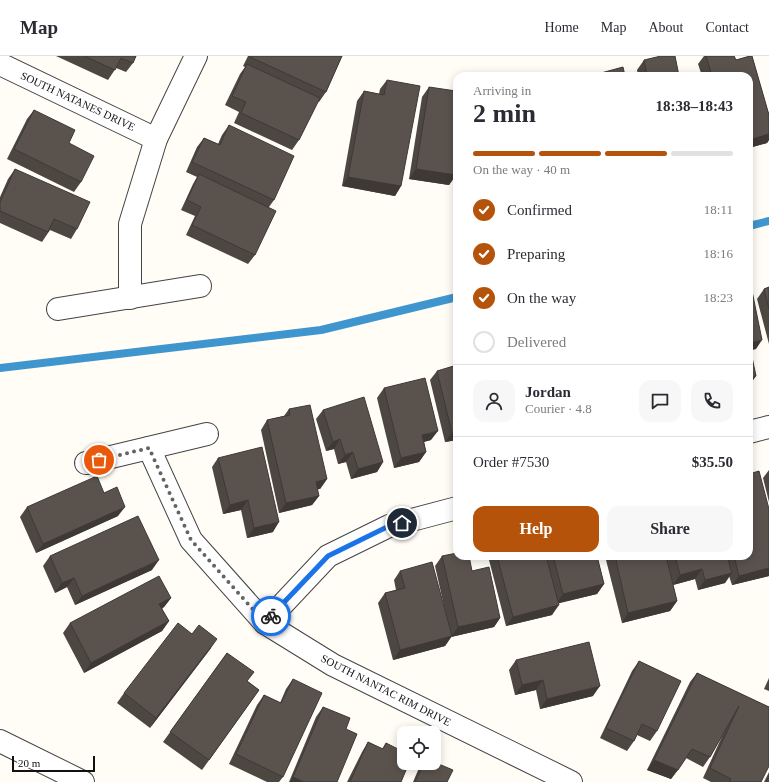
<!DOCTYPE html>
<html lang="en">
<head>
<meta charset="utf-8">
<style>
  :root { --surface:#fff; --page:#f7f7f7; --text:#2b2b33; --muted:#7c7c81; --line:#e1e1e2; --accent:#b45309 }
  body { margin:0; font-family:Georgia,serif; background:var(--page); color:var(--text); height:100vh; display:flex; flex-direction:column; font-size:15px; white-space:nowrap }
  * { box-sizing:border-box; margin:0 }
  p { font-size:13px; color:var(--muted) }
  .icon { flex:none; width:22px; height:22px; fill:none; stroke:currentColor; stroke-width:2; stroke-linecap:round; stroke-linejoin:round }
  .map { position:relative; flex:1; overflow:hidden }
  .side { position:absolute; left:453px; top:16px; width:300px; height:488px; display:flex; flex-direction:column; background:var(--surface); border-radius:12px; box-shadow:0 2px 10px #0003 }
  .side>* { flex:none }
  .controls { position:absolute; left:397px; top:670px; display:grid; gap:8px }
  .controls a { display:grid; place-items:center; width:44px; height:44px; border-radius:8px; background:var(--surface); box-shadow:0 2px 10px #0003; font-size:20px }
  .scale { position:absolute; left:12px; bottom:10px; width:83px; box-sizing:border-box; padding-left:4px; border:2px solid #111; border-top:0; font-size:11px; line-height:14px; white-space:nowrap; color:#111; -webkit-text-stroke:3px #fff; paint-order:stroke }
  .pin { position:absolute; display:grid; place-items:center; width:34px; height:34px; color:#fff; margin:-17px; border:2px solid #fff; border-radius:50%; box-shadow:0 1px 4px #0007 }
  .courier { position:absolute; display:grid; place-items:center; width:40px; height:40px; margin:-20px; border:3px solid #1a73e8; border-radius:50%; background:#fff; color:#222; box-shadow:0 1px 5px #0007 }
  .headline em { font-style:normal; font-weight:700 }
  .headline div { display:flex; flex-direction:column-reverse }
  .headline { display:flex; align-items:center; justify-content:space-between; height:68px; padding:0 20px }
  h1 { font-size:26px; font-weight:700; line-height:30px }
  .bar { display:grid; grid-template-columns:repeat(4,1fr); gap:6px 4px; align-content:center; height:48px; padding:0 20px }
  .bar i { height:5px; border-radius:3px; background:var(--line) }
  .bar .selected { background:var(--accent) }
  .bar p { grid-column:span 4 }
  .line { display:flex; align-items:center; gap:10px; padding:0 20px; border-top:1px solid var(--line) }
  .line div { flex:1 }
  .round { display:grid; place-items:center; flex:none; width:42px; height:42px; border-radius:12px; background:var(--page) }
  ol { padding:0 20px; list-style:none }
  li { display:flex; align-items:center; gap:12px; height:44px }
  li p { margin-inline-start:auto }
  li .icon { padding:4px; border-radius:50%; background:var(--accent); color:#fff; stroke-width:4 }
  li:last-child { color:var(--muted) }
  li i { width:22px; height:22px; border:2px solid var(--line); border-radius:50% }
  .cta { display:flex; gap:8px; margin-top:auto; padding:8px 20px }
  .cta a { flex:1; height:46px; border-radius:12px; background:var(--accent); color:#fff; font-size:16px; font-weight:700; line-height:46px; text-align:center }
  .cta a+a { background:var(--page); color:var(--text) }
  header { display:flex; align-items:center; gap:24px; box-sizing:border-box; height:56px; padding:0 20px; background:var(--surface); border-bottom:1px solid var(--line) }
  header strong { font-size:19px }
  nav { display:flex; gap:22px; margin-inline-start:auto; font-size:14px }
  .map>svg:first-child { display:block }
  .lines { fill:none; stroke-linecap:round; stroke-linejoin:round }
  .stream { stroke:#3f96cf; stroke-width:8 }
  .minor-casing { stroke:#444; stroke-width:24 }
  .minor { stroke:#fff; stroke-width:22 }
  .wall { fill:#4d4742 }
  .shaded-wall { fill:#3f3936 }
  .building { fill:#5a524d; stroke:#3f3936 }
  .done { stroke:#646461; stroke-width:4; stroke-dasharray:0 7.2 }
  .route { stroke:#1a73e8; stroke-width:5 }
  .labels { text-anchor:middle; stroke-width:4; stroke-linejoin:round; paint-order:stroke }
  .street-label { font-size:11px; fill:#111; stroke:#fff }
</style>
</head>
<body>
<header>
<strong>Map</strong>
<nav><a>Home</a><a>Map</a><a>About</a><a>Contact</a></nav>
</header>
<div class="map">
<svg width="769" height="726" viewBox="0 0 769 726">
  <rect width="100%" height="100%" fill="#fffdf5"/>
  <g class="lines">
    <!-- stream -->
    <g class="stream">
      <path d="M 749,170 L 769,165"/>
      <path d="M 0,312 L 321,274 L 457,241"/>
    </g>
    <!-- minor casing -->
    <g class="minor-casing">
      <g id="minor">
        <path d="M 0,8 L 156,83"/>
        <path d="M 130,242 L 130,168 L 156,83 L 196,0"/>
        <path d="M 58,253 L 200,230"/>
        <path d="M 749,376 L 769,371"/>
        <path d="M 149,392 L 191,484 L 265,567 L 333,609 L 571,726"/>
        <path d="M 86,407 L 207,378"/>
        <path d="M 265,567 L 328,500 L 389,470 L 457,452"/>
        <path d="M 0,685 L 83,726"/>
      </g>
    </g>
    <!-- minor -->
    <use href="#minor" class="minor"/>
  </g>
  <!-- wall -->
  <g class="wall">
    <path d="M 56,0 L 136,0 L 133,7 L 126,16 L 116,12 L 108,24 Z"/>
    <path d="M 248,0 L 342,0 L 326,36 L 319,46 L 318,45 L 299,84 L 292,94 L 234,67 L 239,56 L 225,49 L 240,18 L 245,11 L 243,10 Z"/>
    <path d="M 704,0 L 734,0 L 736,4 L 750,0 L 752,0 L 769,59 L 769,84 L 767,87 L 749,92 L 749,20 L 702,20 L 698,8 Z"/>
    <path d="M 644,4 L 679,20 L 638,20 L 637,14 Z"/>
    <path d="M 387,24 L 401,130 L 395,140 L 342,130 L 357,45 L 364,35 L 379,38 L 380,33 Z"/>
    <path d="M 429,31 L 454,52 L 456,119 L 449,129 L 409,123 L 422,41 Z"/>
    <path d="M 34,54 L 69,87 L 81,126 L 74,136 L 7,103 L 27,63 Z"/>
    <path d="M 229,69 L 274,144 L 269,151 L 255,199 L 248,208 L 186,179 L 195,160 L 181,154 L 193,128 L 197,121 L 186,116 L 197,91 L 204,82 L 218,88 L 222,79 Z"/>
    <path d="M 15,113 L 77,173 L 71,183 L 50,174 L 42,186 L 0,167 L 0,141 L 8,123 Z"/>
    <path d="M 769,231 L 769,288 L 757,243 L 764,233 Z"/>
    <path d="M 437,315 L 457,384 L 445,386 L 430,324 Z"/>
    <path d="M 384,332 L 431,384 L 424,386 L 426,396 L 419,406 L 394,412 L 377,342 Z"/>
    <path d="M 289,353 L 327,423 L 320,433 L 317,433 L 319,440 L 312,449 L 279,457 L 261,374 L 267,364 L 284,360 Z"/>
    <path d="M 323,354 L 383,406 L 377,416 L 351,423 L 346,406 L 338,408 L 334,393 L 326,395 L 316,363 Z"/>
    <path d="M 218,402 L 273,476 L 247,482 L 241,454 L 223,458 L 212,411 Z"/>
    <path d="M 769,414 L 769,446 L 763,422 Z"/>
    <path d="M 104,437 L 118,460 L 36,497 L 20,461 L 27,451 Z"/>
    <path d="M 769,453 L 769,520 L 732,529 L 729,520 L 725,527 L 698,534 L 695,523 L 673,529 L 677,545 L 670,555 L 622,567 L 605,500 L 749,500 Z"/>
    <path d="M 50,500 L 152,514 L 75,549 L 67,531 L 55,537 L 43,510 Z"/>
    <path d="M 442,500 L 472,515 L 500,562 L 494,571 L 451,581 L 445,590 L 393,604 L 378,547 L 385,537 L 396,534 L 394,524 L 400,515 L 448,568 L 435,510 Z"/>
    <path d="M 491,500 L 597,500 L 604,528 L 597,538 L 558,547 L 552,559 L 506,570 L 489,504 Z"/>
    <path d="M 171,542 L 164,551 L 162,553 L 169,565 L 162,575 L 84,617 L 63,577 L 70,567 Z"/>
    <path d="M 211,592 L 150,672 L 117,647 L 124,637 Z"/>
    <path d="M 227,597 L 247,625 L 259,634 L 202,714 L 163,686 Z"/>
    <path d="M 516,604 L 593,640 L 540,653 L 536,634 L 515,639 L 509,614 Z"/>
    <path d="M 639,605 L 657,675 L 650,685 L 637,679 L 634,685 L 627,695 L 600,682 L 632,615 Z"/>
    <path d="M 697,617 L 769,651 L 761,726 L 711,726 L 703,722 L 724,676 L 710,701 L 703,711 L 686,702 L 671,723 L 647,714 L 690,626 Z"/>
    <path d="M 769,622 L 769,635 L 764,633 Z"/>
    <path d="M 293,623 L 283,721 L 279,726 L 267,726 L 229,708 L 257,649 L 264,639 L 280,647 L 286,633 Z"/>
    <path d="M 323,651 L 346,673 L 337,726 L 289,726 L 316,661 Z"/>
    <path d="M 368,686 L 382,693 L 386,687 L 401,726 L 347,726 L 362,696 Z"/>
    <path d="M 422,707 L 434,707 L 447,726 L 413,726 L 419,712 Z"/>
    <path d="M 769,716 L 769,726 L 764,726 Z"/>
  </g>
  <!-- shaded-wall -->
  <g class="shaded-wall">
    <path d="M 769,78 L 769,84 L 767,87 L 749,92 L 749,84 Z"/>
    <path d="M 416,113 L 456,119 L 449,129 L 409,123 Z"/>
    <path d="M 348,121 L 401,130 L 395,140 L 342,130 Z"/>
    <path d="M 762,284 L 756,293 L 749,295 L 749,287 Z"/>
    <path d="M 756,320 L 749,330 L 749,322 Z"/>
    <path d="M 438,375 L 431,384 L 415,388 L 422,379 Z"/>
    <path d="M 457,375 L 457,384 L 445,386 L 452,377 Z"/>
    <path d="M 340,383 L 334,393 L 326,395 L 333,386 Z"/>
    <path d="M 353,396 L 346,406 L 338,408 L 345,399 Z"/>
    <path d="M 426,396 L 419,406 L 394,412 L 401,402 Z"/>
    <path d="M 383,406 L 377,416 L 351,423 L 358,413 Z"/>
    <path d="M 327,423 L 320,433 L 309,435 L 316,426 Z"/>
    <path d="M 319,440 L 312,449 L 279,457 L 286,447 Z"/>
    <path d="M 248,444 L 241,454 L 223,458 L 230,449 Z"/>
    <path d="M 125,451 L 118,460 L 36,497 L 43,488 Z"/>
    <path d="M 279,466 L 273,476 L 247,482 L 254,472 Z"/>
    <path d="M 159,504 L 152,514 L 75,549 L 82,540 Z"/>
    <path d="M 769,512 L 769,520 L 732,529 L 739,520 Z"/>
    <path d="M 702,513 L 695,523 L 673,529 L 680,519 Z"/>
    <path d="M 732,517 L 725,527 L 698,534 L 705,524 Z"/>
    <path d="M 74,522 L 67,531 L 55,537 L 62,527 Z"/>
    <path d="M 604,528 L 597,538 L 556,548 L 563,538 Z"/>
    <path d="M 171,542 L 164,551 L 152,557 L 159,548 Z"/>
    <path d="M 677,545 L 670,555 L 622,567 L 628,557 Z"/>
    <path d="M 559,549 L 552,559 L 506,570 L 513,561 Z"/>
    <path d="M 500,562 L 494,571 L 451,581 L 458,571 Z"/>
    <path d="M 169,565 L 162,575 L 84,617 L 91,607 Z"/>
    <path d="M 452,580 L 445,590 L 393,604 L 400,594 Z"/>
    <path d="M 217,583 L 211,592 L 150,672 L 156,662 Z"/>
    <path d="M 543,624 L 536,634 L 515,639 L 522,629 Z"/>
    <path d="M 600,630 L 593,640 L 540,653 L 547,643 Z"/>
    <path d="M 654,704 L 678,714 L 671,723 L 647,714 Z"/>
    <path d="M 293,721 L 304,726 L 290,726 Z"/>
  </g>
  <!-- building -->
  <g class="building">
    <path d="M 84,0 L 136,0 L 133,7 L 121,2 L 115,14 Z"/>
    <path d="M 250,0 L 342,0 L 326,36 L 250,1 Z"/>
    <path d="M 661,0 L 675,0 L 679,20 L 647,20 L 644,4 Z"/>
    <path d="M 706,0 L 734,0 L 736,4 L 750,0 L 752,0 L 769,59 L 769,78 L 749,84 L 749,20 L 712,20 Z"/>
    <path d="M 247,8 L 320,42 L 299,84 L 241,57 L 246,46 L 232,40 Z"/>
    <path d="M 623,11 L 625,20 L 590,20 Z"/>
    <path d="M 387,24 L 420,30 L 401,130 L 348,121 L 364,35 L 384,39 Z"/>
    <path d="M 429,31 L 456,35 L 454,52 L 457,52 L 457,112 L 456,119 L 416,113 Z"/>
    <path d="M 34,54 L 75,74 L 69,87 L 94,100 L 81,126 L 14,93 Z"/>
    <path d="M 229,69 L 294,100 L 274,144 L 192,106 L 204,82 L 220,89 Z"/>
    <path d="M 15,113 L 90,146 L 77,173 L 54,163 L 48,176 L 0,155 L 0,146 Z"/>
    <path d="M 199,118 L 276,155 L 255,199 L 192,169 L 201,151 L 187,144 Z"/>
    <path d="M 769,231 L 769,253 L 764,233 Z"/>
    <path d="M 752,235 L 762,284 L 749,287 L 756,320 L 749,322 L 749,236 Z"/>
    <path d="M 457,309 L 457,375 L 452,377 L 437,315 Z"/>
    <path d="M 425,322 L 438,375 L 422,379 L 426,396 L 401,402 L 384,332 Z"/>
    <path d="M 364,341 L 383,406 L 358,413 L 353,396 L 345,399 L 340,383 L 333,386 L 323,354 Z"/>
    <path d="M 310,349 L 327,423 L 316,426 L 319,440 L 286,447 L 267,364 L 290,359 L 289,353 Z"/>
    <path d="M 262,391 L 279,466 L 254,472 L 248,444 L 230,449 L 218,402 Z"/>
    <path d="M 759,415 L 769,453 L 769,512 L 739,520 L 734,500 L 749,500 L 749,418 Z"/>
    <path d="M 97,420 L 104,437 L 117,431 L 125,451 L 43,488 L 27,451 Z"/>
    <path d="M 138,460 L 159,504 L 82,540 L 74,522 L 62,527 L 50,500 Z"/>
    <path d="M 457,497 L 457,500 L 469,500 L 472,515 L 489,511 L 500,562 L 458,571 L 442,500 Z"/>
    <path d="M 497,500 L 546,500 L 559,549 L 513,561 Z"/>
    <path d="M 553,500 L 597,500 L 604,528 L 563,538 Z"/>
    <path d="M 615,500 L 666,500 L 677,545 L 628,557 Z"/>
    <path d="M 675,500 L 727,500 L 732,517 L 705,524 L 702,513 L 680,519 Z"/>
    <path d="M 432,506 L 452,580 L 400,594 L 385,537 L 405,532 L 400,515 Z"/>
    <path d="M 159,520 L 171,542 L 159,548 L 169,565 L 91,607 L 70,567 Z"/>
    <path d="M 178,567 L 192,578 L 199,569 L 217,583 L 156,662 L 124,637 Z"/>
    <path d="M 589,586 L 600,630 L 547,643 L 543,624 L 522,629 L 516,604 Z"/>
    <path d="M 227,597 L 254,616 L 247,625 L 259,634 L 209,704 L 170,676 Z"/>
    <path d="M 639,605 L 681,625 L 657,675 L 642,668 L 634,685 L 606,672 Z"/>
    <path d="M 697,617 L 769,651 L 769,710 L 761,726 L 729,726 L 731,723 L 710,712 L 739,650 L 710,701 L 692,693 L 678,714 L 654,704 Z"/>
    <path d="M 293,623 L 322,637 L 283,721 L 236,698 L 264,639 L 281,647 Z"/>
    <path d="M 323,651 L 350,662 L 346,673 L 357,678 L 337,726 L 304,726 L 293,721 Z"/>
    <path d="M 368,686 L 383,693 L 386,687 L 404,696 L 404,707 L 409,707 L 401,726 L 350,726 Z"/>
    <path d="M 434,706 L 453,714 L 447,726 L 415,726 L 424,707 L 434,707 Z"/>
    <path d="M 769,720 L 769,726 L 766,726 Z"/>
  </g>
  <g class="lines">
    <!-- done -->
    <path class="done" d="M 99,404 L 149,392 L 191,484 L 265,567 L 271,560"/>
    <!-- route -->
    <path class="route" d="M 271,560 L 328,500 L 389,470 L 402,467"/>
  </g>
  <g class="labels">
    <!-- street labels -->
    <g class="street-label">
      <text transform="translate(78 45) rotate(25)" y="4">SOUTH NATANES DRIVE</text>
      <text transform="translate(386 634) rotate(27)" y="4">SOUTH NANTAC RIM DRIVE</text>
    </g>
  </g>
</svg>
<div class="controls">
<a><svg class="icon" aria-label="locate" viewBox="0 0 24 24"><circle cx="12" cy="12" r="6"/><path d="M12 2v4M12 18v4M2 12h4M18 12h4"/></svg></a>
</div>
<div class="scale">20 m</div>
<div class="pin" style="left:99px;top:404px;background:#ea580c"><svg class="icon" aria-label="bag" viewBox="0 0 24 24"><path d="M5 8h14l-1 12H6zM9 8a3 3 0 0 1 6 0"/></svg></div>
<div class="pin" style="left:402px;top:467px;background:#1f2937"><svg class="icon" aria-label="home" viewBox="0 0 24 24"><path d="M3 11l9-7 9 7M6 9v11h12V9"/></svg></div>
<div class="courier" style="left:271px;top:560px"><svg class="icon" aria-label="bike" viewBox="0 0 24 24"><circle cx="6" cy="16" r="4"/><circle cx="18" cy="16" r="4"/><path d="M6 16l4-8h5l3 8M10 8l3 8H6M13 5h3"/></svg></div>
<section class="side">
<div class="headline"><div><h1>2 min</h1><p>Arriving in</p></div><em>18:38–18:43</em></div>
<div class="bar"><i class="selected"></i><i class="selected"></i><i class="selected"></i><i></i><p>On the way · 40 m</p></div>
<ol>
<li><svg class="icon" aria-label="check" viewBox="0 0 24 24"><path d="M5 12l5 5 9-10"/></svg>Confirmed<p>18:11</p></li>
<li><svg class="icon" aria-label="check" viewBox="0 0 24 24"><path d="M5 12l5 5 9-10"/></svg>Preparing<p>18:16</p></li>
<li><svg class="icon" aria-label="check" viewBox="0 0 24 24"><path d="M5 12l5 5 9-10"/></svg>On the way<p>18:23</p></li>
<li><i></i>Delivered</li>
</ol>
<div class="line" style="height:72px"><a class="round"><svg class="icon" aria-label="person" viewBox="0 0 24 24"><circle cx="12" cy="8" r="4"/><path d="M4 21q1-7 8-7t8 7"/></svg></a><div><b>Jordan</b><p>Courier · 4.8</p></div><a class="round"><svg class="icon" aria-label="chat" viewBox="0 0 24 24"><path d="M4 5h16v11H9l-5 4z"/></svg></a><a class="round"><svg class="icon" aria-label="phone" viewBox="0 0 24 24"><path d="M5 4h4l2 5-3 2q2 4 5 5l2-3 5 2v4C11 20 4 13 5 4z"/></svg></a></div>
<div class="line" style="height:52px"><div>Order #7530</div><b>$35.50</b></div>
<div class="cta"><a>Help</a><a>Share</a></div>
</section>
</div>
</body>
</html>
